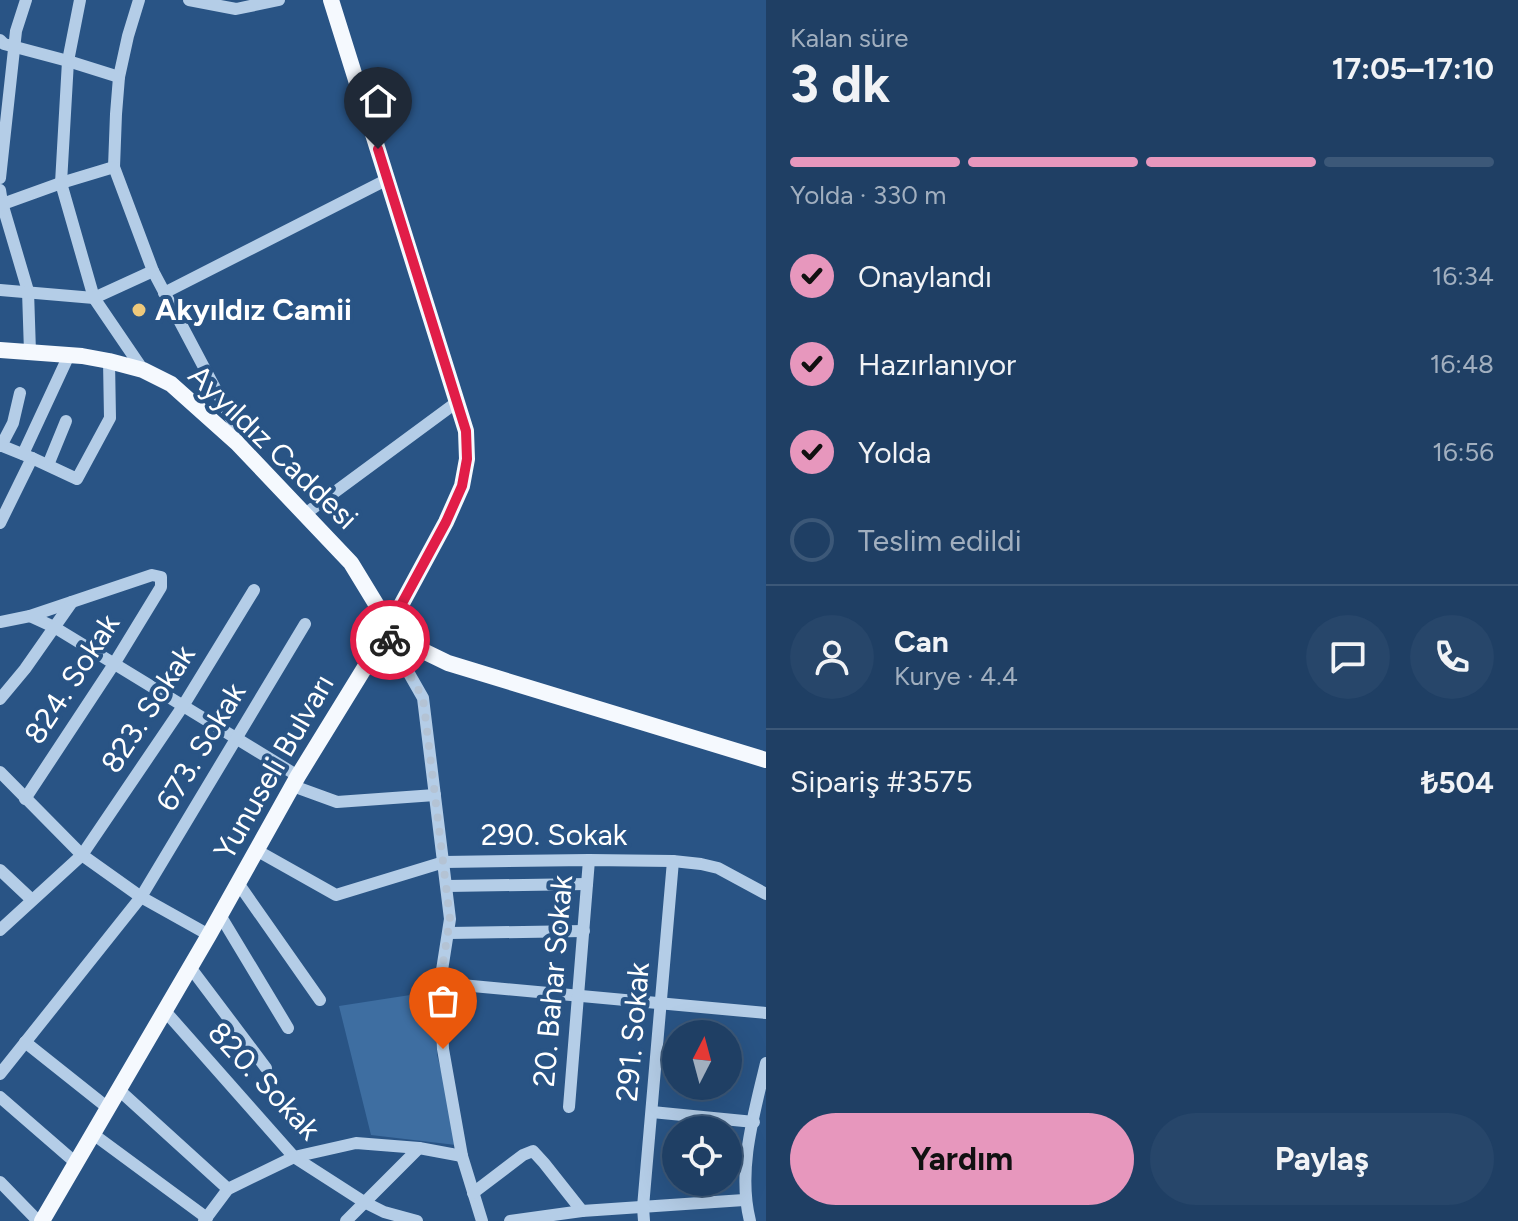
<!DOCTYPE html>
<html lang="tr">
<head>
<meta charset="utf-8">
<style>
  :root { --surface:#1f3f64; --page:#27466a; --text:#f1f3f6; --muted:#a1afbf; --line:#3c5878; --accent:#e797bd }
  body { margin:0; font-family:Figtree,sans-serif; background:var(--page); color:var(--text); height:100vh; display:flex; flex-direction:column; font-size:30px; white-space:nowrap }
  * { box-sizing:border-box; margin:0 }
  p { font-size:26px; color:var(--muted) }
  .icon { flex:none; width:44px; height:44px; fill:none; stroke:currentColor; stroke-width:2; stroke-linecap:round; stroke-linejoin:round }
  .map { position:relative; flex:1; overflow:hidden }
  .side { display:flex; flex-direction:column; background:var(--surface); width:752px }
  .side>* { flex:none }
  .needle { width:52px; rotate:6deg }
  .fabs { position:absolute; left:662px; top:1020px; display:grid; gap:16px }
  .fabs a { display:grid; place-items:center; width:80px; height:80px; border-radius:50%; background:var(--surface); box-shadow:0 8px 32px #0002,0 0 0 2px var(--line); font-size:40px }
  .pin { position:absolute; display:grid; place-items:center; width:68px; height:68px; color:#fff; margin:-82px -34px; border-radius:50% 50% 50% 0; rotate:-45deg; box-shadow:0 0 8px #0007 }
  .pin .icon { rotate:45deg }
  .courier { position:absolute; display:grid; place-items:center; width:80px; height:80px; margin:-40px; border:6px solid #e11d48; border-radius:50%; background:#fff; color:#222; box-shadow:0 2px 10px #0007 }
  .summary em { font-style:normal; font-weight:700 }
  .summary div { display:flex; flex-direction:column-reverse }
  .summary { display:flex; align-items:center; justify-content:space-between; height:136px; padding:0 24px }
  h1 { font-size:52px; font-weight:700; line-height:60px }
  .bar { display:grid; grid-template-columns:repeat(4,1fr); gap:12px 8px; align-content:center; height:96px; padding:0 24px }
  .bar i { height:10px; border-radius:6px; background:var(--line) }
  .bar .active { background:var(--accent) }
  .bar p { grid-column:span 4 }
  .line { display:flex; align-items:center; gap:20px; padding:0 24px; border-top:2px solid var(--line) }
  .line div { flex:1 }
  .round { display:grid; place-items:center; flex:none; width:84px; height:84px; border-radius:42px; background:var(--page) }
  ol { padding:0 24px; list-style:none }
  li { display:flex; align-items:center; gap:24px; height:88px }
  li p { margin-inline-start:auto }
  li .icon { padding:8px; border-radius:50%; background:var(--accent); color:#111; stroke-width:4 }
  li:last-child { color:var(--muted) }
  li i { width:44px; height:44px; border:4px solid var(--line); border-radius:50% }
  .cta { display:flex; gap:16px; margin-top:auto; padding:16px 24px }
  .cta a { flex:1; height:92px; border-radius:48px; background:var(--accent); color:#111; font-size:32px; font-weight:700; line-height:92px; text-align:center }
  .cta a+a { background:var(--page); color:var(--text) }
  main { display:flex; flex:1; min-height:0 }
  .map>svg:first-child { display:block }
  .green { fill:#3e6ea1 }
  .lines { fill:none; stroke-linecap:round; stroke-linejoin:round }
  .minor { stroke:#b4cde7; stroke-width:12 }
  .major { stroke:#f5f9fe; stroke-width:16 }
  .done { stroke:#b4c3d4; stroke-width:8; stroke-dasharray:0 14.4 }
  .route { stroke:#e11d48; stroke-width:10 }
  .poi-dot { fill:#eec97b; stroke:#295485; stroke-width:3 }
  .labels { text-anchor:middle; stroke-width:8; stroke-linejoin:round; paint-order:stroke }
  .poi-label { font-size:30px; font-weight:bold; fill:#fff; stroke:#295485; text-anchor:start }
  .street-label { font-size:30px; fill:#fff; stroke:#295485 }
</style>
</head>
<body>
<main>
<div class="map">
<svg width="766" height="1221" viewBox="0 0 766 1221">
  <rect width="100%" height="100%" fill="#295485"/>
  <!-- green -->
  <path class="green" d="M 436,991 L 437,1055 L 451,1108 L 456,1145 L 371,1135 L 339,1006 Z"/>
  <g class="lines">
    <!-- minor -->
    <g class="minor">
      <path d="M 80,0 L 68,61 L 61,183 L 94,298 L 143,370"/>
      <path d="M 139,0 L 128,36 L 119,77 L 116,114 L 114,167 L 153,271 L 235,426 L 237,443"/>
      <path d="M 189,0 L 236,9 L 279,0"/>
      <path d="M 0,40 L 4,44 L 68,61 L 119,77"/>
      <path d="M 0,178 L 16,31 L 26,0"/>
      <path d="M 0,190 L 2,203 L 28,291 L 30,352"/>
      <path d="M 0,205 L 61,183 L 114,167"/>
      <path d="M 0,290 L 94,298 L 153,271"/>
      <path d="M 164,293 L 388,179"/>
      <path d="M 0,445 L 32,458 L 77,479 L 110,418 L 109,361"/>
      <path d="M 1,446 L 13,423 L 20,393"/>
      <path d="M 23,454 L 69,355"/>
      <path d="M 48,465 L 66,421"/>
      <path d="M 305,514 L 457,402"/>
      <path d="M 0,523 L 32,458"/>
      <path d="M 30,616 L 54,627 L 298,776"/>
      <path d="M 0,622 L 30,616 L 152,575 L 161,577 L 161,587 L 114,664 L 25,799"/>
      <path d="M 386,633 L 423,698 L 450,919 L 440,983 L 443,1049 L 462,1156 L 482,1221"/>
      <path d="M 0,699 L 25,669 L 72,602"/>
      <path d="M 0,772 L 82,855 L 141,897 L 209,935"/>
      <path d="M 293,786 L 337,802 L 435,795"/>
      <path d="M 256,850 L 336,895 L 444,862 L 589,860 L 673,861 L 701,864 L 718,868 L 766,894"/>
      <path d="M 0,870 L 32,900"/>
      <path d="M 238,883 L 320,1000"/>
      <path d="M 447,886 L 587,884"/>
      <path d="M 220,915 L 288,1028"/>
      <path d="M 0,930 L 82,855 L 183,706 L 254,590"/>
      <path d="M 449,933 L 584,931"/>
      <path d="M 190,967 L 266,1068"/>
      <path d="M 440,983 L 766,1013"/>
      <path d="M 165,1011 L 294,1157 L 364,1202 L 384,1212 L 417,1221"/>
      <path d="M 25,1042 L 108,1108"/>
      <path d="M 0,1074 L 141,897 L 305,624"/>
      <path d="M 119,1090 L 228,1189"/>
      <path d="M 0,1097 L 76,1163"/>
      <path d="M 569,1107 L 589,860"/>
      <path d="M 652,1112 L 754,1122"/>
      <path d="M 93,1134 L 207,1218"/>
      <path d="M 0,1182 L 38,1221"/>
      <path d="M 473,1193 L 523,1155 L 533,1151 L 544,1163 L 582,1211"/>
      <path d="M 204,1221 L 228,1189 L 294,1157 L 356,1143 L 419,1148 L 462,1156"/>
      <path d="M 346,1221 L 419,1148"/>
      <path d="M 510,1221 L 582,1211 L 744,1200"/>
      <path d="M 644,1221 L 643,1207 L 673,861"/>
      <path d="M 750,1221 C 737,1170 754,1114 766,1063"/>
    </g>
    <!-- major -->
    <g class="major">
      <path d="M 0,350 L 82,356 L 109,361 L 143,370 L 171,384 L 237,443 L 351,563 L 376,604 L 386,633 L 448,663 L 766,760"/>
      <path d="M 42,1221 L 209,935 L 298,776 L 386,633 L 446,522 L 462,486 L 467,459 L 466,431 L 331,0"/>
    </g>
  </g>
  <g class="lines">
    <!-- done -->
    <path class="done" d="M 390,640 L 423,698 L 426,722 L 450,919 L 440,983 L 443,1049"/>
    <!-- route -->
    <path class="route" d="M 378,149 L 466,431 L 467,459 L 462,486 L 446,522 L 386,633 L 390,640"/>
  </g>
  <!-- markers -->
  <circle class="poi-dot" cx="139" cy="310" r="8"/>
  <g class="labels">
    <!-- poi labels -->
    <g class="poi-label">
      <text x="155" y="320">Akyıldız Camii</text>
    </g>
    <!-- street labels -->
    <g class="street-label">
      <text transform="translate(273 447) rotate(44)" y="10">Ayyıldız Caddesi</text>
      <text transform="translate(72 679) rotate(-57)" y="10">824. Sokak</text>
      <text transform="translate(148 709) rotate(-57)" y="10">823. Sokak</text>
      <text transform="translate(201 747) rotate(-59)" y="10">673. Sokak</text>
      <text transform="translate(274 767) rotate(-60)" y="10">Yunuseli Bulvarı</text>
      <text x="554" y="845">290. Sokak</text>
      <text transform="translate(553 981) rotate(-85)" y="10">20. Bahar Sokak</text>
      <text transform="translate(633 1032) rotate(-85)" y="10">291. Sokak</text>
      <text transform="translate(264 1081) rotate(47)" y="10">820. Sokak</text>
    </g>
  </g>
</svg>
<div class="fabs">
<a><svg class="needle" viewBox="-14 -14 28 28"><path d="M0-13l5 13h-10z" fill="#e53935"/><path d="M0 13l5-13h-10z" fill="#a1afbf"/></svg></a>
<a><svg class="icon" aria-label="locate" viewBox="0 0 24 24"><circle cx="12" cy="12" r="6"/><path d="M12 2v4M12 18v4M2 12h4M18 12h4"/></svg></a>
</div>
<div class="pin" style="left:443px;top:1049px;background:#ea580c"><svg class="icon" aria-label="bag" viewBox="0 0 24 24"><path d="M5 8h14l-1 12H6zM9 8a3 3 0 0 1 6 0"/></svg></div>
<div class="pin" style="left:378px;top:149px;background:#1f2937"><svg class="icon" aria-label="home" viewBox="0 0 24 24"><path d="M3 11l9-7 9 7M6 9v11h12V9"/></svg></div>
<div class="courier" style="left:390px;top:640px"><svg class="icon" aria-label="bike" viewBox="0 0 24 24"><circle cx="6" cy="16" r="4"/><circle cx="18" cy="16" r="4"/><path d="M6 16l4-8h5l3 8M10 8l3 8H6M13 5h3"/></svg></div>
</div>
<section class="side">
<div class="summary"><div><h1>3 dk</h1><p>Kalan süre</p></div><em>17:05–17:10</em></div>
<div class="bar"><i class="active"></i><i class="active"></i><i class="active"></i><i></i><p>Yolda · 330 m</p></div>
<ol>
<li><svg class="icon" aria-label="check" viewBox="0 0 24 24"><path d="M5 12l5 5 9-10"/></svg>Onaylandı<p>16:34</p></li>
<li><svg class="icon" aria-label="check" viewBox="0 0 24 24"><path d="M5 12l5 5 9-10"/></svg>Hazırlanıyor<p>16:48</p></li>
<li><svg class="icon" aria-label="check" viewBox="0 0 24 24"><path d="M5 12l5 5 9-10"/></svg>Yolda<p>16:56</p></li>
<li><i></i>Teslim edildi</li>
</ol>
<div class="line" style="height:144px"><a class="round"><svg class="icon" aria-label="person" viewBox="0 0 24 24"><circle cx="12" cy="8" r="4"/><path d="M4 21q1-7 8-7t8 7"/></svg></a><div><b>Can</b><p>Kurye · 4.4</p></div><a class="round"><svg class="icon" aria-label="chat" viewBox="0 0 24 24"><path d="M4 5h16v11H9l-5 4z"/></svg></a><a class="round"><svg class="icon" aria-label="phone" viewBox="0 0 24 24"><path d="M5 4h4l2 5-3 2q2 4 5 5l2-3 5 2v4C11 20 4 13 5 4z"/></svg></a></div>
<div class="line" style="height:104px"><div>Sipariş #3575</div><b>₺504</b></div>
<div class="cta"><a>Yardım</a><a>Paylaş</a></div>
</section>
</main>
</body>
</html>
